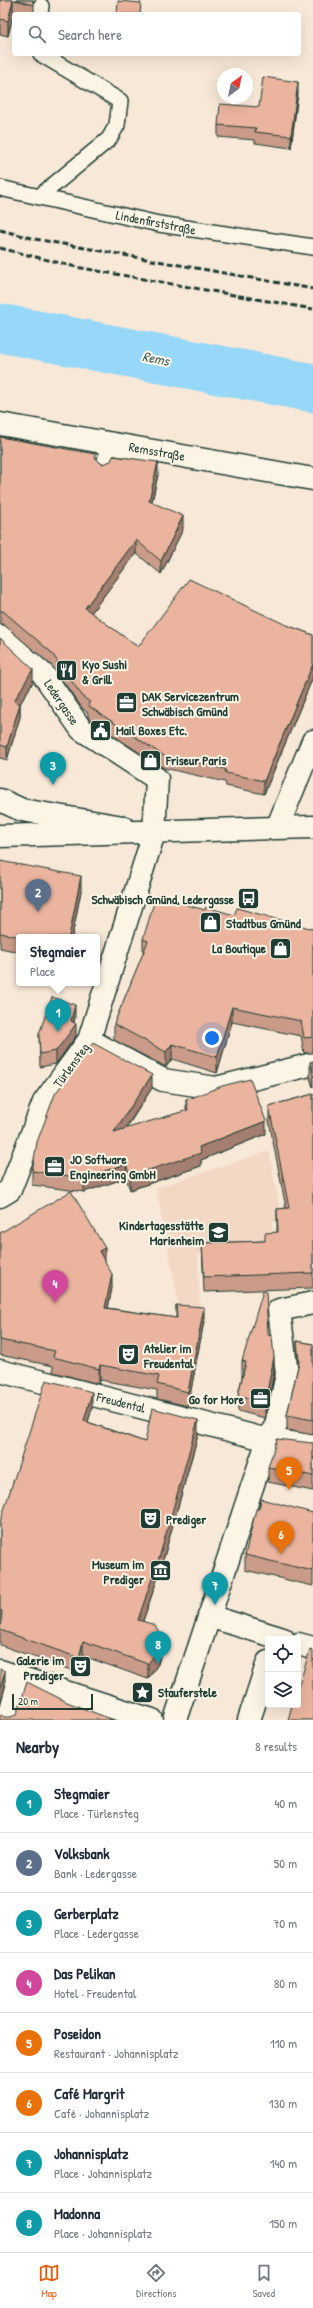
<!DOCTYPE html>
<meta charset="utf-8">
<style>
body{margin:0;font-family:"Patrick Hand",sans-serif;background:#f2f2f3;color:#1f2937}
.controls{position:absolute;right:12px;bottom:12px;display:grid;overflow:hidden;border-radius:4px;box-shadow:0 4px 16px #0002}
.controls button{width:36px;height:36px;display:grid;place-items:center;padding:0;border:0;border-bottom:1px solid #e0e1e3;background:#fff;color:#1f2937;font:20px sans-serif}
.compass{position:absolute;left:217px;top:68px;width:36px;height:36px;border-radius:50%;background:#fff;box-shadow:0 4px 16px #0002;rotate:33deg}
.scale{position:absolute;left:12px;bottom:10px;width:81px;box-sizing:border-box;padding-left:4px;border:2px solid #1f3d34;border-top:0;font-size:11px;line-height:14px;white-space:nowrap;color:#1f3d34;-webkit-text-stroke:3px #fcf5e5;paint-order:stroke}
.you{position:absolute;left:212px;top:1038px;width:14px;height:14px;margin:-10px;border:3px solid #fff;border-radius:50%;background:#1a73e8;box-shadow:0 0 0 6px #1a73e833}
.badge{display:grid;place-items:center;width:26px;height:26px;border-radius:50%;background:#ea580c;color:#fff;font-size:13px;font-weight:700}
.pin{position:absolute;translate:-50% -33px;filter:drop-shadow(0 1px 2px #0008)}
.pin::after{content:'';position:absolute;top:21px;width:14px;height:12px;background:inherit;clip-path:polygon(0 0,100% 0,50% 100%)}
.popup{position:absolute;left:16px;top:934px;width:84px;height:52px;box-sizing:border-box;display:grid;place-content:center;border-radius:4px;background:#fff;filter:drop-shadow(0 1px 3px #0005);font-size:13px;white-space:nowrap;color:#747a83}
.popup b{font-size:15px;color:#1f2937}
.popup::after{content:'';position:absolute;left:50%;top:100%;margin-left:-8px;border:8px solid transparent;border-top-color:#fff}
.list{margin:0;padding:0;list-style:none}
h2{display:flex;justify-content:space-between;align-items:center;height:52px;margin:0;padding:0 16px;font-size:17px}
h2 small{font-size:13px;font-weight:400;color:#747a83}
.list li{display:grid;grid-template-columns:26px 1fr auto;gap:12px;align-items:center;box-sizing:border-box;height:60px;padding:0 16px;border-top:1px solid #e0e1e3}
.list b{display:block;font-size:15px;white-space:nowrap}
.list p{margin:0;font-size:13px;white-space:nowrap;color:#747a83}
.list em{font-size:13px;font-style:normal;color:#747a83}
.icon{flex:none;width:22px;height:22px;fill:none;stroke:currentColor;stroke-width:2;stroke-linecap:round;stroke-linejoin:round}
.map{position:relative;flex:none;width:313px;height:1720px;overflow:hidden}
.search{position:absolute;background:#fff;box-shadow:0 4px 16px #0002;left:12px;right:12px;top:12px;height:44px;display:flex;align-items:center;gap:10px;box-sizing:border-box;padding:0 14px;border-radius:4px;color:#747a83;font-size:15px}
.sheet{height:532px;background:#fff}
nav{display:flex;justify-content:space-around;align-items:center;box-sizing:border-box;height:56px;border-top:1px solid #e0e1e3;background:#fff;font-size:11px;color:#747a83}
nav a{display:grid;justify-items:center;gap:2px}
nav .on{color:#ea580c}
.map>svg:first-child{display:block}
.built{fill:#f4d8c6}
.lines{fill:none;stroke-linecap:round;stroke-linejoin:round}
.river{stroke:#97d8f8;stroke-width:49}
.service-casing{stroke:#1f3d34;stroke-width:18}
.pedestrian-casing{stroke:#1f3d34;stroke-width:25}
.minor-casing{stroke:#1f3d34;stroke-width:25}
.secondary-casing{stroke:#1f3d34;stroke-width:25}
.service{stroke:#fcf5e5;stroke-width:15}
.pedestrian{stroke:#fcf5e5;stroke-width:22}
.minor{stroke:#fcf5e5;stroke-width:22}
.secondary{stroke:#fcf5e5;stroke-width:22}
.rail{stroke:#1f3d34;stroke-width:3;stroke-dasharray:6 3;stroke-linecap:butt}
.wall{fill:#c99b88;stroke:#1f3d34}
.shaded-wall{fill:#a47e6f;stroke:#1f3d34}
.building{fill:#eab49e;stroke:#1f3d34}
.labels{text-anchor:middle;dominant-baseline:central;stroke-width:4;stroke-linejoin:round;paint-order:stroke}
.street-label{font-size:13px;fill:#1f3d34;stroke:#fcf5e5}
.poi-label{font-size:13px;font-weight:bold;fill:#1f3d34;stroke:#fcf5e5;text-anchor:start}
.water-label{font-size:14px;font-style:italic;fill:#375c5b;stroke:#fcf5e5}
</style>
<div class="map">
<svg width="313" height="1720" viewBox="0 0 313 1720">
<rect width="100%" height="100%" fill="#f8e8d7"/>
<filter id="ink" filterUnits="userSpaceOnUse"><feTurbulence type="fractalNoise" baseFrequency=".025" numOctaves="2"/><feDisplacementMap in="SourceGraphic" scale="8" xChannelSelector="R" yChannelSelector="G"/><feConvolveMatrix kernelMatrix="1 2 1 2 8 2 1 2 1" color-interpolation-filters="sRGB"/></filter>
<g filter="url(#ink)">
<path class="built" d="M269,1151L282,1219L272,1222L273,1243L198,1255L200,1308L180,1310L156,1188Z"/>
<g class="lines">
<path class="river" d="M0,328L313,388"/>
<defs>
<path id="service" d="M40,14L41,6
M0,188L159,224L313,247
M39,197L109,139L117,125L120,101L41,54
M104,468L108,443"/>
<path id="pedestrian" d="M0,800L22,810L123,827
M268,1440L276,1425L287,1374
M209,1616L283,1639
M298,1644L313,1648
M0,1671L152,1720
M8,1720L20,1677
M175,1720L252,1487
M249,1720L268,1662"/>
<path id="minor" d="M0,636L43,674L81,729L157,779L154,833L89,1040L44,1102L10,1190L0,1196
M277,828L313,741
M0,836L313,827
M89,1040L163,1080L216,1088L313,1064
M0,1371L268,1440L313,1446
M287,1374L279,1310L313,1303
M252,1487L268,1440"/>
<path id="secondary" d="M0,424L313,479"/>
</defs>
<use href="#service" class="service-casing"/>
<use href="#pedestrian" class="pedestrian-casing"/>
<use href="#minor" class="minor-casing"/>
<use href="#secondary" class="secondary-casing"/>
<use href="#service" class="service"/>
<use href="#pedestrian" class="pedestrian"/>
<use href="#minor" class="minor"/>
<use href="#secondary" class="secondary"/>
<path class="rail" d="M0,230L35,239L313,289
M0,248L76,267L313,309"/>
</g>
<path class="wall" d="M0,0H35L33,3L34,5V14H14V15H13L8,36L0,34Z
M298,93L291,148L255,143V140L218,137V125L259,107Z
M0,437L96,459L102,464L158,475L152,502L183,529L161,574L136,553L91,613L138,647L284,624L313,635V677L264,794L226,786L225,782L164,768L155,763L90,720L88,717V713L83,709L51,665L3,624H0Z
M0,638L33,682L20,704V717L7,760L0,758Z
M0,861L81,891L72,937H19V952L0,948Z
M205,910L234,915L313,929V1053H304L301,1036L232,1022L217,1073L172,1059L166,1067L114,1040V1024L143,954V939Z
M75,1018L74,1022L76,1036L56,1064L40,1067L39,1034Z
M313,1061V1087L310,1078V1062Z
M152,1088L126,1129L186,1111V1100L266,1134L201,1160V1166L130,1190L126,1178L84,1192L32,1185V1171Z
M313,1094V1288L204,1292L202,1243L265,1241L277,1232V1209L286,1208L269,1121V1106Z
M0,1233L105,1261L112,1288L108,1308L176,1318V1305L204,1321L188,1406L157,1399V1390L100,1380L99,1384L53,1372V1366L0,1355Z
M268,1335L274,1373L265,1418L238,1411V1395L242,1377V1361Z
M297,1341L313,1344V1435L287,1430V1415L298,1366L297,1356Z
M92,1408L88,1422L145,1442L198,1435L160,1571L143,1621L161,1652L158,1664L148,1679L83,1656L79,1673L0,1645V1522Z
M312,1443H313V1491L268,1482V1467Z
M259,1509L313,1513V1586L245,1570V1555Z"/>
<path class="shaded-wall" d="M13,0V15L8,36V21Z
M298,82V93L291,148V136Z
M158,462V475L149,513V501Z
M183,516V529L161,574V561Z
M136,540V553L85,621V608Z
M313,664V677L264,794V781Z
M33,669V682L14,714V701Z
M20,704V717L7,760V747Z
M81,876V891L72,937H69Z
M75,1005V1018L71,1030L76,1024V1036L56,1064V1051L71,1021Z
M232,1007V1022L217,1073V1057Z
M172,1044V1059L166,1067V1052Z
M152,1075V1088L114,1146V1132Z
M266,1121V1134L201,1160V1166L130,1190V1176L199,1147Z
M126,1164V1178L84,1192V1178Z
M105,1248V1262L99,1251Z
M112,1274V1288L105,1323V1308Z
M204,1307V1321L188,1406V1392Z
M274,1357V1373L265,1418V1402Z
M100,1365V1380L99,1384V1369Z
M92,1392V1408L84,1436V1421Z
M198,1420V1435L160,1571L138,1635V1620Z
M161,1636V1652L158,1664L148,1679V1664Z
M83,1641V1656L79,1673V1658Z
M5,1671V1686L0,1705V1690Z"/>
<path class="building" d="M0,0H13L8,21L0,19Z
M15,0H32L34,5Z
M118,1L141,3L140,14H117Z
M263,77L298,82L291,136L255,132L256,128L218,125L220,104L259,107Z
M0,437L95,454L96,459L102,464L111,461L113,456L158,462L149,501L183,516L161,561L136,540L85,608L138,647L189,579L284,624L313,635V664L264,781L226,773L225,769L164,756L155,750L90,707L88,704L90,702L83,697L51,652L3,611H0Z
M0,638L33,669L14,701L20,704L7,747L0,745Z
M0,861L81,876L69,937H21L0,933Z
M156,896L205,910L206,907L234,915L237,908L313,929V1037L304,1038L301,1021L232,1007L217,1057L172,1044L166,1052L114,1024L148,941L143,939Z
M52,997L75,1005L71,1021L76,1024L56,1051L40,1054L39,1034Z
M93,1043L152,1075L114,1132L188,1110L186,1100L222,1086L250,1079L266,1121L199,1147L201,1153L130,1176L126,1164L84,1178L32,1171L37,1142L55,1094Z
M313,1061V1072L310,1062Z
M313,1094V1273L204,1277L202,1243L265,1241V1233L278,1232L277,1209L289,1208L269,1106Z
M71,1191L105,1248L99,1251L112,1274L105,1308L177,1318L176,1305L204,1307L188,1392L157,1384L159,1376L100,1365L99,1369L53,1357L55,1351L0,1340V1233Z
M263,1291H266L268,1335L272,1336L274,1357L265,1402L238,1395L246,1362L242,1361Z
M297,1341L313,1344V1420L287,1415L299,1362Z
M46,1380L92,1392L84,1421L145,1442L152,1408L198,1420L160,1555L138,1620L155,1625L161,1636L158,1649L148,1664L83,1641L79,1658L0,1630L2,1611L0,1610V1522Z
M277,1439L312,1443H313V1476L268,1467Z
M261,1499L313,1513V1571L245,1555L256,1509H259Z
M310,1650L313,1651V1720H288L292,1705H298V1688Z
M0,1669L5,1671L0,1690Z
M27,1682L67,1702L113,1720H0V1714L4,1717H11L17,1714Z"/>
</g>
<defs>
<symbol id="restaurant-square" viewBox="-11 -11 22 22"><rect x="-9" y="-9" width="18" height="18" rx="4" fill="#1f3d34" stroke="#fcf5e5"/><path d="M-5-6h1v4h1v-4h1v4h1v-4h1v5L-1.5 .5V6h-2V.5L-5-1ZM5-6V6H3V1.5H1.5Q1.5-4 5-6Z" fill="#fff"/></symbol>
<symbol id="office-square" viewBox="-11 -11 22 22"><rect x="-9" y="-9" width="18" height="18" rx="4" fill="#1f3d34" stroke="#fcf5e5"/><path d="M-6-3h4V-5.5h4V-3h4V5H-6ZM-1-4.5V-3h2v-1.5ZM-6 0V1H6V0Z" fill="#fff"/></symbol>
<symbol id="civic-square" viewBox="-11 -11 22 22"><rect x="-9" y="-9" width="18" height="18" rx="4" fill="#1f3d34" stroke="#fcf5e5"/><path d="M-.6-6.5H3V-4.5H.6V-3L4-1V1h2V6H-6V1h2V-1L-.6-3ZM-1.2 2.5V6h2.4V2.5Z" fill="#fff"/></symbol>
<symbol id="shop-square" viewBox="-11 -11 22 22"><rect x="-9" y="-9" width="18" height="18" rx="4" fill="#1f3d34" stroke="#fcf5e5"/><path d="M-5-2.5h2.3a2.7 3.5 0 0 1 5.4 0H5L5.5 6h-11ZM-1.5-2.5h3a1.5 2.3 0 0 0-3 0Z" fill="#fff"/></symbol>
<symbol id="bus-square" viewBox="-11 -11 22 22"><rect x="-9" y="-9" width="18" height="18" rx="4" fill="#1f3d34" stroke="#fcf5e5"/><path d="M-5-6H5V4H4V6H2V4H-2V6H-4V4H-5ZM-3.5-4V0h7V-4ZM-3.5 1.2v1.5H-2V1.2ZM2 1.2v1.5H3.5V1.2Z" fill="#fff"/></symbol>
<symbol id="school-square" viewBox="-11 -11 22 22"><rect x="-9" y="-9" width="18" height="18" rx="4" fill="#1f3d34" stroke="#fcf5e5"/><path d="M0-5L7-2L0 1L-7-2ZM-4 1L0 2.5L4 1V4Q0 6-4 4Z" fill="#fff"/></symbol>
<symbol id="theatre-square" viewBox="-11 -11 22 22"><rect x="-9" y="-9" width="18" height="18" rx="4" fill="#1f3d34" stroke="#fcf5e5"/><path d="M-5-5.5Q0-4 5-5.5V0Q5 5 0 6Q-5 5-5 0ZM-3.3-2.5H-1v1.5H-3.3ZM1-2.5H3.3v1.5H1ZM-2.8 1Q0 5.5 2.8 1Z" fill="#fff"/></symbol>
<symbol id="museum-square" viewBox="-11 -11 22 22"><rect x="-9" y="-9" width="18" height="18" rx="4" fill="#1f3d34" stroke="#fcf5e5"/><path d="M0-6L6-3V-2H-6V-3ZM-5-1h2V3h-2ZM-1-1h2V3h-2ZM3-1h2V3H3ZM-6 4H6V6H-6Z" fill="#fff"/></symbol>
<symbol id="sight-square" viewBox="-11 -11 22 22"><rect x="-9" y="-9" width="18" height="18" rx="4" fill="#1f3d34" stroke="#fcf5e5"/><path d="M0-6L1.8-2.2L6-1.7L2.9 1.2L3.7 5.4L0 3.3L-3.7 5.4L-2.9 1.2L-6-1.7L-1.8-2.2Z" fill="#fff"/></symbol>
</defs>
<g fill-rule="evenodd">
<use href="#restaurant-square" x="54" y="658" width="25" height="25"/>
<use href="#office-square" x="114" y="690" width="25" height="25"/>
<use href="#civic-square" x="88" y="718" width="25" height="25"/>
<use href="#shop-square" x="138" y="748" width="25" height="25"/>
<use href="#bus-square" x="236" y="886" width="25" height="25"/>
<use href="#shop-square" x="198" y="910" width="25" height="25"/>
<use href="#shop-square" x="268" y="936" width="25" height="25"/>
<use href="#office-square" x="42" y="1154" width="25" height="25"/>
<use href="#school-square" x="206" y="1220" width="25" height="25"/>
<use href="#theatre-square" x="116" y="1342" width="25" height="25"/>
<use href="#office-square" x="248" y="1386" width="25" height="25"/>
<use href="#theatre-square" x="138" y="1506" width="25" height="25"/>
<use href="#museum-square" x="148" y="1558" width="25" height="25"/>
<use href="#theatre-square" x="68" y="1654" width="25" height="25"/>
<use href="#sight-square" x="130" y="1680" width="25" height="25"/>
</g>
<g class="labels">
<g class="street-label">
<text transform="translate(156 222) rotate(11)">Lindenfirststraße</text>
<text transform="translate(157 451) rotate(10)">Remsstraße</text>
<text transform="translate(62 702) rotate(56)">Ledergasse</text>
<text transform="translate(71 1065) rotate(-54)">Türlensteg</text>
<text transform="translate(121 1402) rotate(14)">Freudental</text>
</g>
<g class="poi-label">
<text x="82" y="664">Kyo Sushi<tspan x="82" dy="15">&amp; Grill</tspan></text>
<text x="142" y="696">DAK Servicezentrum<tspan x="142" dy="15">Schwäbisch Gmünd</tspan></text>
<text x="116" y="730">Mail Boxes Etc.</text>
<text x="166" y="760">Friseur Paris</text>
<text x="234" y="899" text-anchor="end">Schwäbisch Gmünd, Ledergasse</text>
<text x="226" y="923">Stadtbus Gmünd</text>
<text x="266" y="948" text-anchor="end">La Boutique</text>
<text x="70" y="1159">JO Software<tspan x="70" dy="15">Engineering GmbH</tspan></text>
<text x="204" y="1225" text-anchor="end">Kindertagesstätte<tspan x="204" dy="15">Marienheim</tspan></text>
<text x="144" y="1348">Atelier im<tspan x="144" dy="15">Freudental</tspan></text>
<text x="244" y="1399" text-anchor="end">Go for More</text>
<text x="166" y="1519">Prediger</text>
<text x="144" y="1564" text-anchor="end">Museum im<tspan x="144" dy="15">Prediger</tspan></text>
<text x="64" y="1660" text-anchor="end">Galerie im<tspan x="64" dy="15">Prediger</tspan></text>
<text x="158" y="1692">Stauferstele</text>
</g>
<g class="water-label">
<text transform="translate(156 358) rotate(11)">Rems</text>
</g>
</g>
</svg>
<div class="controls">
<button><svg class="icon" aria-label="locate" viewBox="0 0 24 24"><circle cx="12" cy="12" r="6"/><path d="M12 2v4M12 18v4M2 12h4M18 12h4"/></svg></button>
<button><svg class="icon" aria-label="layers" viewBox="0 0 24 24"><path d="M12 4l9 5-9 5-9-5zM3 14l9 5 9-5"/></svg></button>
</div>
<svg class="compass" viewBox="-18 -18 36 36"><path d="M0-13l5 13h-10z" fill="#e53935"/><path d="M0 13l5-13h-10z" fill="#747a83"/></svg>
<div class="scale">20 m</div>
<div class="you"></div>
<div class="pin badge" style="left:58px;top:1032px;background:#0f9aa8">1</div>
<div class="popup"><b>Stegmaier</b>Place</div>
<div class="pin badge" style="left:38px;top:912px;background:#5c6f8a">2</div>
<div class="pin badge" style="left:53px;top:785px;background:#0f9aa8">3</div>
<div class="pin badge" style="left:55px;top:1303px;background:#d1479c">4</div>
<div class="pin badge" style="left:289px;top:1490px;background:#e8710a">5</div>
<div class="pin badge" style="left:281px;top:1554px;background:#e8710a">6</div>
<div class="pin badge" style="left:215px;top:1605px;background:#0f9aa8">7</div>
<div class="pin badge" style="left:158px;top:1664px;background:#0f9aa8">8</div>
<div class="search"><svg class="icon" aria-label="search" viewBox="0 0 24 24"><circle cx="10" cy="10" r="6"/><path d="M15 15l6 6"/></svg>Search here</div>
</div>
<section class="sheet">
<h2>Nearby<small>8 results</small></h2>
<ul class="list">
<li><span class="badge" style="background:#0f9aa8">1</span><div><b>Stegmaier</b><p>Place · Türlensteg</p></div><em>40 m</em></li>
<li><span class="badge" style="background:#5c6f8a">2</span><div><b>Volksbank</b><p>Bank · Ledergasse</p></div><em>50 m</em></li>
<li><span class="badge" style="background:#0f9aa8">3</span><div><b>Gerberplatz</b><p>Place · Ledergasse</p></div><em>70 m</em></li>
<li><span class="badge" style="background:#d1479c">4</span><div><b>Das Pelikan</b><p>Hotel · Freudental</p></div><em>80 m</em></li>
<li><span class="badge" style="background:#e8710a">5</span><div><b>Poseidon</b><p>Restaurant · Johannisplatz</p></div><em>110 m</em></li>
<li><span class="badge" style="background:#e8710a">6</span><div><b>Café Margrit</b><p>Café · Johannisplatz</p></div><em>130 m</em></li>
<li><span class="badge" style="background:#0f9aa8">7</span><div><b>Johannisplatz</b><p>Place · Johannisplatz</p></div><em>140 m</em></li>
<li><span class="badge" style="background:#0f9aa8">8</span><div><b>Madonna</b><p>Place · Johannisplatz</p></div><em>150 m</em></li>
</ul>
</section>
<nav>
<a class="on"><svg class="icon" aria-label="map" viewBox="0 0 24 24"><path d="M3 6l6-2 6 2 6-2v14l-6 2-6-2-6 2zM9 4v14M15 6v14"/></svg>Map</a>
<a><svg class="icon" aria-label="directions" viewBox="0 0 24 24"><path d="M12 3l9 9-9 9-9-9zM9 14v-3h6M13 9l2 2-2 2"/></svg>Directions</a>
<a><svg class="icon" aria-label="saved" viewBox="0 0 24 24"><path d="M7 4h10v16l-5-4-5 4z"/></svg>Saved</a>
</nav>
